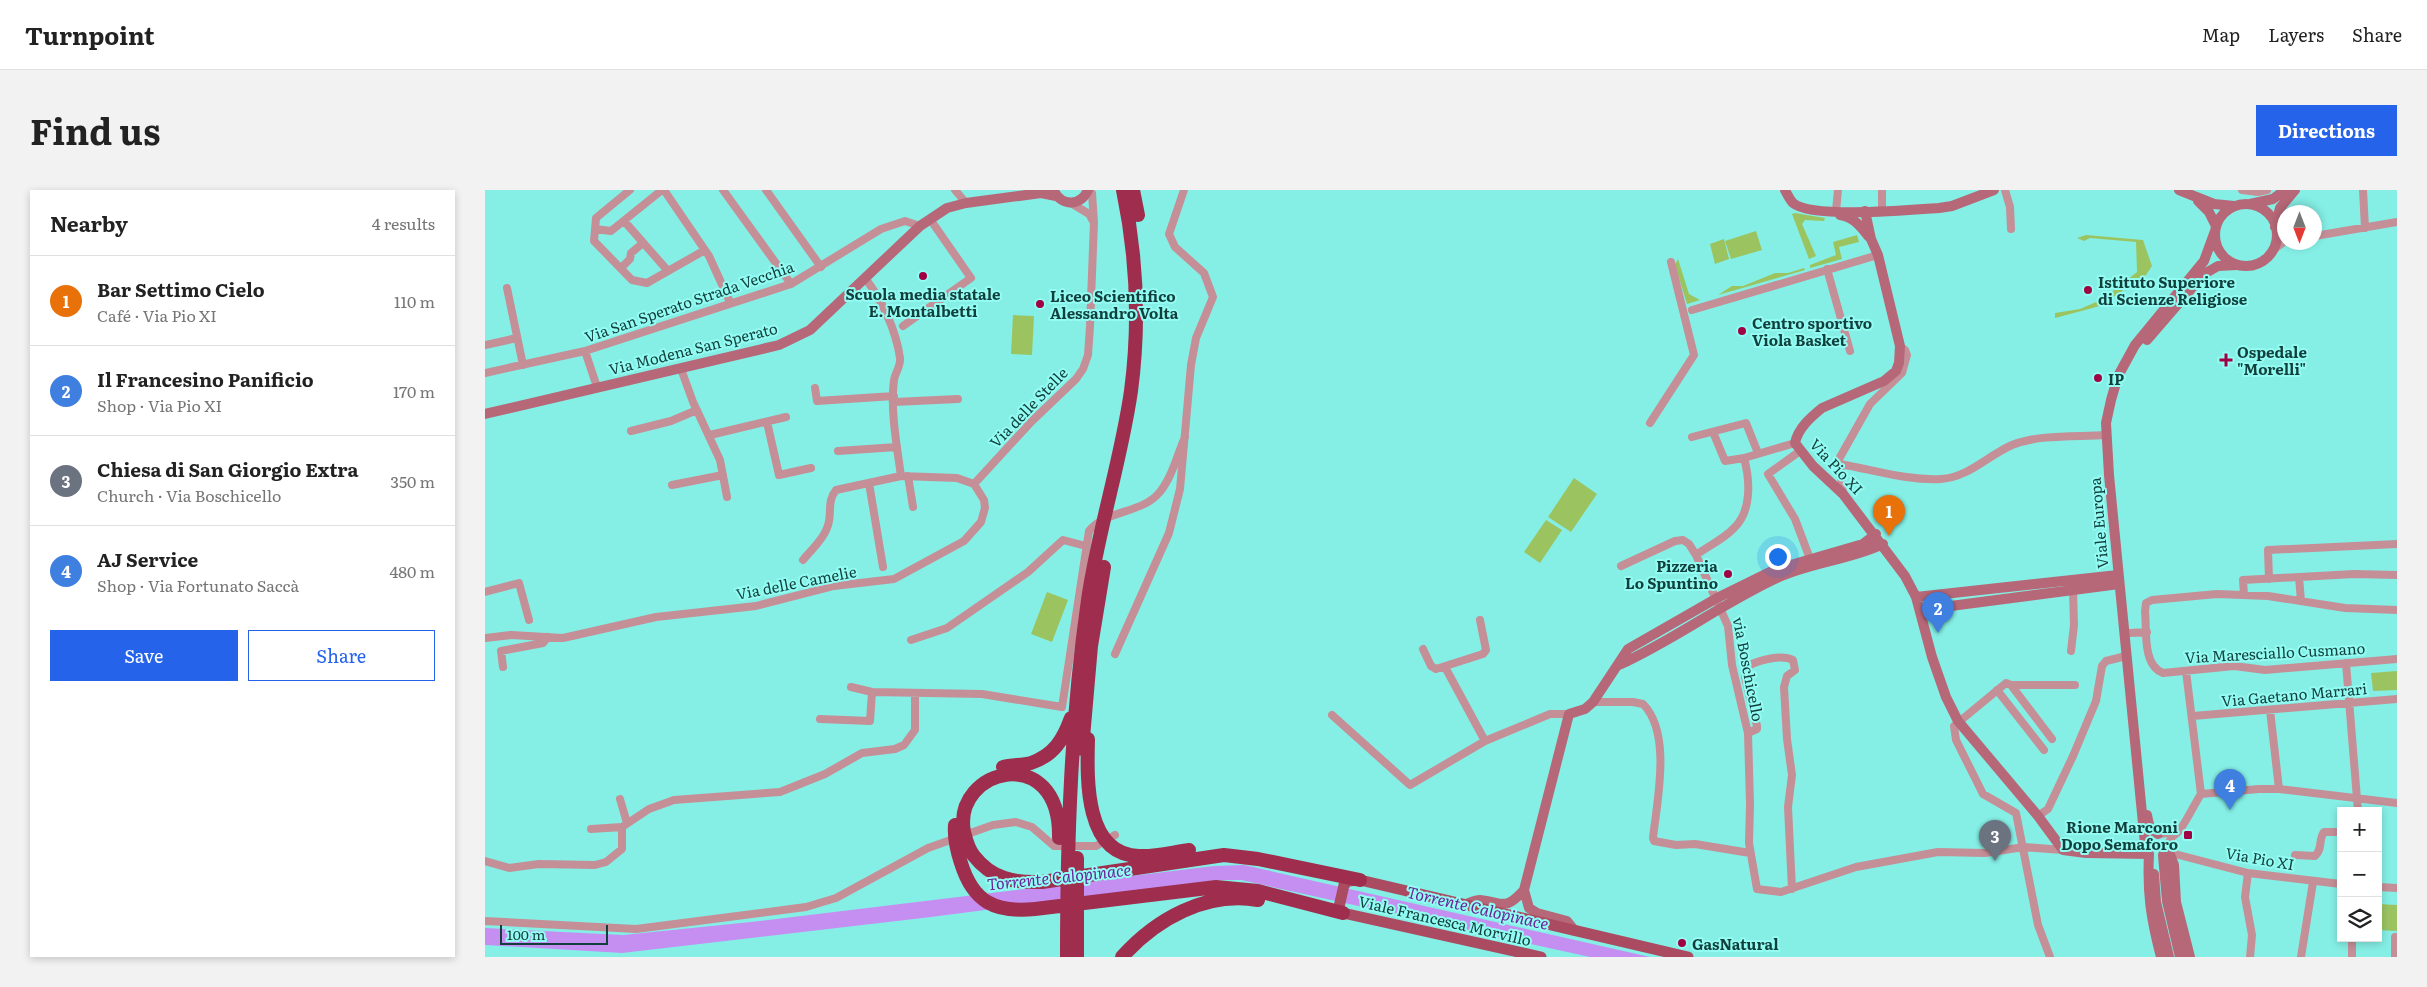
<!DOCTYPE html>
<meta charset="utf-8">
<style>
body{margin:0;font-family:Literata,serif;background:#f2f2f2;color:#222}
.controls{position:absolute;right:15px;bottom:15px;display:grid;overflow:hidden;border-radius:0px;box-shadow:0 2px 8px #0003}
.controls button{width:45px;height:45px;display:grid;place-items:center;padding:0;border:0;border-bottom:1px solid #e0e0e0;background:#fff;color:#222;font:25px sans-serif}
.compass{position:absolute;left:1792px;top:15px;width:45px;height:45px;border-radius:50%;background:#fff;box-shadow:0 2px 8px #0003;rotate:180deg}
.scale{position:absolute;left:15px;bottom:12px;width:108px;box-sizing:border-box;padding-left:5px;border:2px solid #113f3c;border-top:0;font-size:14px;line-height:18px;white-space:nowrap;color:#113f3c;-webkit-text-stroke:4px #93fcf3;paint-order:stroke}
.you{position:absolute;left:1292px;top:366px;width:18px;height:18px;margin:-12px;border:4px solid #fff;border-radius:50%;background:#1a73e8;box-shadow:0 0 0 8px #1a73e833}
.badge{display:grid;place-items:center;width:32px;height:32px;border-radius:50%;background:#2563eb;color:#fff;font-size:16px;font-weight:700}
.pin{position:absolute;translate:-50% -41px;filter:drop-shadow(0 1px 2px #0008)}
.pin::after{content:'';position:absolute;top:26px;width:18px;height:15px;background:inherit;clip-path:polygon(0 0,100% 0,50% 100%)}
.list{margin:0;padding:0;list-style:none}
h2{display:flex;justify-content:space-between;align-items:center;height:65px;margin:0;padding:0 20px;font-size:21px}
h2 small{font-size:16px;font-weight:400;color:#767676}
.list li{display:grid;grid-template-columns:32px 1fr auto;gap:15px;align-items:center;box-sizing:border-box;height:90px;padding:0 20px;border-top:1px solid #e0e0e0}
.list b{display:block;font-size:19px;white-space:nowrap}
.list p{margin:0;font-size:16px;white-space:nowrap;color:#767676}
.list em{font-size:16px;font-style:normal;color:#767676}
.actions{display:flex;gap:10px;padding:15px 20px}
.actions a{flex:1;padding:11px 0;border:1px solid #2563eb;border-radius:0px;text-align:center;font-size:18px;color:#2563eb}
.actions .main{background:#2563eb;color:#fff}
.icon{flex:none;width:28px;height:28px;fill:none;stroke:currentColor;stroke-width:2;stroke-linecap:round;stroke-linejoin:round}
.map{position:relative;flex:none;width:1912px;height:767px;overflow:hidden;border-radius:0px}
header{display:flex;align-items:center;gap:30px;box-sizing:border-box;height:70px;padding:0 25px;background:#fff;border-bottom:1px solid #e0e0e0}
header strong{font-size:24px}
nav{display:flex;gap:28px;margin-inline-start:auto;font-size:18px}
.intro{display:flex;align-items:center;justify-content:space-between;box-sizing:border-box;height:120px;padding:0 30px}
h1{margin:0;font-size:35px}
.button{padding:12px 22px;border-radius:0px;background:#2563eb;color:#fff;font-size:18px;font-weight:700}
main{display:flex;gap:30px;padding:0 30px}
aside{flex:1;background:#fff;border-radius:0px;box-shadow:0 2px 8px #0003}
.map>svg:first-child{display:block}
.green{fill:#9bc461}
.water{fill:#c58ff2}
.lines{fill:none;stroke-linecap:round;stroke-linejoin:round}
.street{stroke:#c58f98;stroke-width:8}
.secondary{stroke:#b76878;stroke-width:10}
.primary{stroke:#ab4b61;stroke-width:11}
.highway{stroke:#9f2e4e;stroke-width:14}
.poi-dot{fill:#9f0142;stroke:#93fcf3;stroke-width:2}
.labels{text-anchor:middle;dominant-baseline:central;stroke-width:4;stroke-linejoin:round;paint-order:stroke}
.poi-label{font-size:15px;font-weight:bold;fill:#113f3c;stroke:#93fcf3;text-anchor:start}
.street-label{font-size:15px;fill:#113f3c;stroke:#93fcf3}
.water-label{font-size:16px;font-style:italic;fill:#6a2498;stroke:#93fcf3}
</style>
<header>
<strong>Turnpoint</strong>
<nav><a>Map</a><a>Layers</a><a>Share</a></nav>
</header>
<div class="intro"><h1>Find us</h1><a class="button">Directions</a></div>
<main>
<aside>
<h2>Nearby<small>4 results</small></h2>
<ul class="list">
<li><span class="badge" style="background:#e8710a">1</span><div><b>Bar Settimo Cielo</b><p>Café · Via Pio XI</p></div><em>110 m</em></li>
<li><span class="badge" style="background:#3f7fe0">2</span><div><b>Il Francesino Panificio</b><p>Shop · Via Pio XI</p></div><em>170 m</em></li>
<li><span class="badge" style="background:#6b7280">3</span><div><b>Chiesa di San Giorgio Extra</b><p>Church · Via Boschicello</p></div><em>350 m</em></li>
<li><span class="badge" style="background:#3f7fe0">4</span><div><b>AJ Service</b><p>Shop · Via Fortunato Saccà</p></div><em>480 m</em></li>
</ul>
<div class="actions"><a class="main">Save</a><a>Share</a></div>
</aside>
<div class="map">
<svg width="1912" height="767" viewBox="0 0 1912 767">
<rect width="100%" height="100%" fill="#85efe5"/>
<path class="green" d="M1310,23L1340,28L1339,31L1320,30L1317,34L1331,66L1324,69L1307,24Z
M1271,41L1277,60L1246,69L1240,51Z
M1372,45L1374,52L1354,57L1357,69L1325,78V75L1351,65L1348,52Z
M1601,45L1658,50L1667,76L1661,85L1615,116L1570,128V123L1595,119L1618,109L1652,82L1651,52L1605,48L1599,51L1592,48Z
M1239,49L1244,69L1230,74L1225,54Z
M1193,69L1204,104L1215,110L1202,114L1190,75Z
M1319,78L1320,80L1233,105L1247,96H1258L1290,83H1303Z
M528,125L549,126L547,165L526,164Z
M1089,288L1112,304L1086,342L1063,327Z
M1061,330L1077,340L1055,373L1039,362Z
M562,402L583,410L567,452L546,444Z
M1912,481V500L1888,501L1886,483Z
M1893,714L1912,715V741L1893,740Z"/>
<path class="water" d="M759,675L1165,767H1105L756,690H732L446,727L137,763L0,755V738L138,745L266,732L729,676Z"/>
<g class="lines">
<path class="street" d="M145,0L111,28L109,51L147,90L162,93L220,60
M179,0L224,66L245,112
M238,0L306,94
M281,0L336,77
M470,0L481,13
M1520,0L1525,17L1526,39
M1757,0L1773,2L1782,0
M1878,0L1880,38
M586,13L604,24L608,31
M1351,21L1353,0
M1397,21V0
M140,32L183,81
M110,39L126,41L177,0
M1791,39L1800,44
M1830,46L1912,32
M1788,60L1800,51
M136,78L145,69L146,63L158,53
M1342,79L1365,161
M380,88C397,110 411,140 415,168C416,176 410,183 409,190C405,219 412,257 416,286
M22,98L38,175
M1207,120L1393,65
M418,136L486,88L445,29
M0,155L32,148
M100,161L112,197
M196,179L208,212L235,270L242,307
M0,183L100,161L306,94L396,39L420,31L435,36
M330,198L332,211L409,206
M409,212L473,209
M282,232L294,285L326,278
M1165,233L1209,165L1186,72
M146,241L186,231L212,220
M1228,242L1240,271L1259,268L1310,253
M225,245L301,227
M1207,247L1261,233L1273,263
M353,261L412,257
M1315,261L1283,284L1310,329L1327,374
M1354,274C1387,279 1422,291 1456,289C1484,287 1502,266 1527,255C1555,244 1591,247 1621,245
M423,286L428,317
M384,293L398,377
M489,294L547,231L591,189L598,179L603,165L605,136L609,32L607,3L603,0
M187,295L238,285
M1358,304L1354,269L1385,214L1417,183L1422,165L1420,160L1415,156
M1211,365C1223,356 1239,349 1249,338C1267,321 1265,290 1259,268
M1136,376L1190,351L1198,350L1204,354L1211,365L1243,436L1247,475L1263,543L1265,614L1264,653L1272,699L1296,702L1371,677L1453,662L1500,663L1539,657L1578,660
M1814,387L1816,411
M1784,389L1783,360L1912,354
M0,402L34,393L44,430
M1759,405L1758,390L1869,384L1912,385
M1912,420L1860,418L1783,406L1732,404L1667,410L1661,413L1660,421C1662,440 1657,475 1678,483L1749,476L1780,480L1912,469
M1645,443L1662,442
M0,448L26,445L78,448L171,427L271,416L349,396L409,389L479,351L496,332L500,318L499,310L489,294L472,288L416,286L351,300C341,312 348,325 342,338C338,350 326,360 318,370
M426,450L462,438L543,382L578,350L601,356
M938,459L946,476L951,479L998,464L1001,460L995,430
M1586,461L1589,435L1588,399
M630,464L684,343L695,299L706,175L711,148L728,107L719,83L690,57L684,44L699,0
M1861,473L1873,621
M18,477L16,461L58,453L63,447
M960,477L1000,551
M1526,495H1590
M366,497L387,502L497,504L577,517L604,341C620,320 656,324 674,303C687,288 692,265 700,247
M1512,500L1559,560
M1108,512H1148L1158,514C1187,543 1172,611 1168,648L1169,651L1191,655L1210,654L1265,663
M1785,520L1794,599
M847,525L925,595L1000,551L1065,524H1084
M1708,526L1912,509
M335,529L385,531L387,502
M1263,543L1272,539V536L1260,487L1263,476C1274,470 1297,464 1308,470L1310,480L1302,486L1299,497L1302,549L1307,585L1303,617L1307,699
M1716,604L1774,599H1794L1912,613
M135,609L142,633
M1553,626L1563,619L1588,566L1611,511L1617,476L1621,471L1641,466
M106,639L137,637
M1693,642C1698,638 1710,613 1716,604L1701,481
M1674,644L1693,642L1686,648L1683,655
M1690,664L1763,683L1856,694
M1810,665L1830,666C1838,659 1833,650 1839,642H1856
M0,671L24,678L54,674L110,675L121,672L137,659V637L164,619L189,610L295,602L340,584L377,563L410,559L419,555L430,540V503
M1763,683L1760,707L1767,745L1765,767
M1893,697L1912,698
M0,731L151,739L321,717L351,708L443,658L508,635L531,632L547,637L569,656H611L630,645
M1565,767L1553,735L1531,623L1498,604L1471,550L1469,536L1521,493L1526,495L1567,549
M1816,767L1828,692
M1867,767V748
M1910,767V747"/>
<path class="secondary" d="M1300,0C1302,4 1305,10 1308,13C1327,29 1426,20 1454,18L1467,16L1509,0
M1694,0L1729,14L1749,16
M569,1C577,17 596,16 603,0
M1713,11L1724,22L1731,36
M1765,14L1788,9L1800,0
M1730 45a31 31 0 1 1 62 0a31 31 0 1 1-62 0Z
M1380,21L1386,49L1393,65L1415,156L1414,173L1411,181L1399,191L1337,218C1326,227 1313,238 1310,253L1328,276L1358,304L1420,386L1431,407L1447,467L1461,507L1473,531L1553,626L1578,660L1601,663L1664,664C1662,704 1666,729 1676,767
M1355,25C1369,27 1376,37 1384,47
M1790,37L1795,18L1810,0
M1662,150L1719,84L1733,76L1752,75
M0,224L294,155L325,140L435,36L462,18L481,13L556,3L571,6
M1431,407L1633,385
M1435,420L1634,394
M1134,475C1189,450 1238,413 1292,388C1326,372 1365,370 1398,354
M1662,625L1665,639L1673,644
M1683,659L1689,675L1691,712L1705,767
M1648,664L1660,654L1624,285L1621,233L1626,210L1633,186L1650,155L1719,71L1730,41
M1678,665L1682,711L1695,767
M1669,684L1671,712L1684,767
M979,715C984,713 990,710 995,710C1018,712 1019,722 1039,700
M1090,741L1082,731L1052,723L1044,718L1039,700L1084,524L1100,519L1108,512L1143,459L1232,408L1289,380L1378,354L1391,344"/>
<path class="primary" d="M1056,767L858,723L854,717L859,695L863,691L875,690L1203,767"/>
<path class="highway" d="M648,0L653,25
M603,549C602,588 599,665 654,666C671,667 688,662 704,660
M597,559L606,456L619,377
M518,577C527,575 537,575 546,573C569,565 578,550 586,528
M470,635C469,647 472,661 476,673C488,712 510,723 550,719L731,697L773,701L858,723
M574,648C576,551 467,578 479,642C481,650 483,659 489,666C507,689 529,693 557,692L739,665L773,669L875,690
M582,767C582,648 586,528 603,410C613,340 636,271 646,201C655,133 652,67 638,0
M592,767V668
M637,767C671,729 721,701 773,710"/>
</g>
<g class="poi-dot">
<circle cx="438" cy="86" r="5"/>
<circle cx="1603" cy="100" r="5"/>
<circle cx="555" cy="114" r="5"/>
<circle cx="1257" cy="141" r="5"/>
<path d="M1738.5 162.5h5v5h5v5h-5v5h-5v-5h-5v-5h5z"/>
<circle cx="1613" cy="188" r="5"/>
<circle cx="1243" cy="384" r="5"/>
<rect x="1698" y="640" width="10" height="10" rx="2.5"/>
<circle cx="1197" cy="753" r="5"/>
</g>
<g class="labels">
<g class="poi-label">
<text x="1613" y="91">Istituto Superiore<tspan x="1613" dy="17">di Scienze Religiose</tspan></text>
<text x="438" y="103" text-anchor="middle">Scuola media statale<tspan x="438" dy="17">E. Montalbetti</tspan></text>
<text x="565" y="105">Liceo Scientifico<tspan x="565" dy="17">Alessandro Volta</tspan></text>
<text x="1267" y="132">Centro sportivo<tspan x="1267" dy="17">Viola Basket</tspan></text>
<text x="1752" y="161">Ospedale<tspan x="1752" dy="17">"Morelli"</tspan></text>
<text x="1623" y="188">IP</text>
<text x="1233" y="375" text-anchor="end">Pizzeria<tspan x="1233" dy="17">Lo Spuntino</tspan></text>
<text x="1693" y="636" text-anchor="end">Rione Marconi<tspan x="1693" dy="17">Dopo Semaforo</tspan></text>
<text x="1207" y="753">GasNatural</text>
</g>
<g class="street-label">
<text transform="translate(204 111) rotate(-19)">Via San Sperato Strada Vecchia</text>
<text transform="translate(208 158) rotate(-14)">Via Modena San Sperato</text>
<text transform="translate(543 217) rotate(-46)">Via delle Stelle</text>
<text transform="translate(1352 276) rotate(47)">Via Pio XI</text>
<text transform="translate(1613 333) rotate(-95)">Viale Europa</text>
<text transform="translate(311 392) rotate(-11)">Via delle Camelie</text>
<text transform="translate(1790 462) rotate(-3)">Via Maresciallo Cusmano</text>
<text transform="translate(1264 479) rotate(79)">via Boschicello</text>
<text transform="translate(1809 504) rotate(-5)">Via Gaetano Marrari</text>
<text transform="translate(1775 668) rotate(10)">Via Pio XI</text>
<text transform="translate(960 730) rotate(13)">Viale Francesca Morvillo</text>
</g>
<g class="water-label">
<text transform="translate(574 686) rotate(-6)">Torrente Calopinace</text>
<text transform="translate(993 717) rotate(13)">Torrente Calopinace</text>
</g>
</g>
</svg>
<div class="controls">
<button>+</button>
<button>−</button>
<button><svg class="icon" aria-label="layers" viewBox="0 0 24 24"><path d="M12 4l9 5-9 5-9-5zM3 14l9 5 9-5"/></svg></button>
</div>
<svg class="compass" viewBox="-18 -18 36 36"><path d="M0-13l5 13h-10z" fill="#e53935"/><path d="M0 13l5-13h-10z" fill="#767676"/></svg>
<div class="scale">100 m</div>
<div class="you"></div>
<div class="pin badge" style="left:1404px;top:346px;background:#e8710a">1</div>
<div class="pin badge" style="left:1453px;top:443px;background:#3f7fe0">2</div>
<div class="pin badge" style="left:1510px;top:671px;background:#6b7280">3</div>
<div class="pin badge" style="left:1745px;top:620px;background:#3f7fe0">4</div>
</div>
</main>
